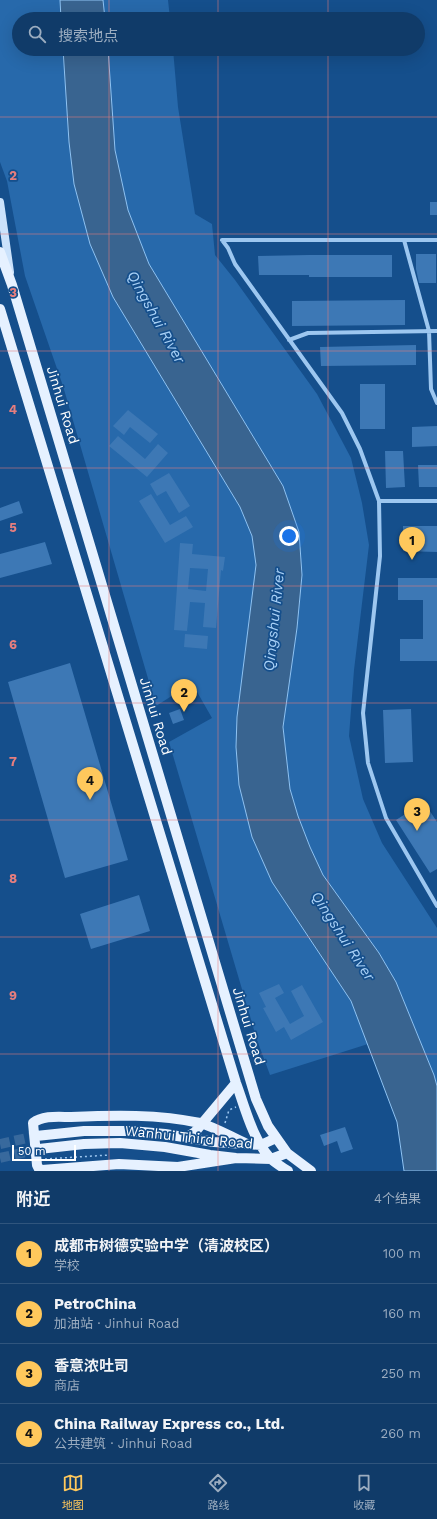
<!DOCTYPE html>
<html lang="zh">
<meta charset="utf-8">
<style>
body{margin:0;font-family:"Work Sans","Noto Sans SC",sans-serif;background:#1e4671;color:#f1f3f6}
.scale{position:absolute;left:12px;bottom:10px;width:64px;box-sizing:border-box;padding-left:4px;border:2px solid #fff;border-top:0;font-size:11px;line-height:14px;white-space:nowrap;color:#fff;-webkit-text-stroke:3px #154f8c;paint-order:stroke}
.you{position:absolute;left:289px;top:536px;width:14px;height:14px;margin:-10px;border:3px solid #fff;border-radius:50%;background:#1a73e8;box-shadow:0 0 0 6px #1a73e833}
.badge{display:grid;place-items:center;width:26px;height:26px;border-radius:50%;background:#ffc85c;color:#111;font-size:13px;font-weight:700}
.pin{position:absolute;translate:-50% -33px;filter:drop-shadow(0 1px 2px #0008)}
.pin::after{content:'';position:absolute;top:21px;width:14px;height:12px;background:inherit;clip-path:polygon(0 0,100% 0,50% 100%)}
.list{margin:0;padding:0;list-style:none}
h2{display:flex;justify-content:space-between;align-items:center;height:52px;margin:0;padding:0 16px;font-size:17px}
h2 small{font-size:13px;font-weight:400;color:#9cadc0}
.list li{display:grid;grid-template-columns:26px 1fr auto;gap:12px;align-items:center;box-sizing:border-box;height:60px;padding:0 16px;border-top:1px solid #30557d}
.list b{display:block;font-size:15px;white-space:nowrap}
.list p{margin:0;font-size:13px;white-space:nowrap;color:#9cadc0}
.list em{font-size:13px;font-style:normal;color:#9cadc0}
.icon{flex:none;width:22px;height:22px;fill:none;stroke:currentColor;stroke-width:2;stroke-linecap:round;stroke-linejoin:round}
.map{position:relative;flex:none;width:437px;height:1171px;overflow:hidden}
.search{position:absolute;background:#103b69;box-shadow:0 4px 16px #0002;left:12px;right:12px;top:12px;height:44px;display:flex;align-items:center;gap:10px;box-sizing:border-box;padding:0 14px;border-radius:22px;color:#9cadc0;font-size:15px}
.sheet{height:292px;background:#103b69}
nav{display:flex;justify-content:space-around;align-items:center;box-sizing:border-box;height:56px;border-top:1px solid #30557d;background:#103b69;font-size:11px;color:#9cadc0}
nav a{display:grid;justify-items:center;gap:2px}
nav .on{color:#ffc85c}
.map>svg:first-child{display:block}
.green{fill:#2769ab}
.water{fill:#396490;stroke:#8fc3f3}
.building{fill:#3d78b5;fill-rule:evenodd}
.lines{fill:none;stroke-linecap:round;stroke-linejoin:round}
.primary-tunnel{stroke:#38699d;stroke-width:10;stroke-dasharray:10 5;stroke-linecap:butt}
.path{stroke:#9dc7f0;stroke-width:1.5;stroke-dasharray:2 3;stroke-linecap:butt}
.minor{stroke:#9dc7f0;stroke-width:4}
.secondary{stroke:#cbe2fb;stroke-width:8}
.primary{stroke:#e6f1ff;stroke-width:10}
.grid{fill:none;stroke:#e67e7e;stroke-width:1;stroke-opacity:0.55}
.labels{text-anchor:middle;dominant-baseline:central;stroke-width:3.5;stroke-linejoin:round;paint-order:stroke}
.street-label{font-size:14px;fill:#fff;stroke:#154f8c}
.water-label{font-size:15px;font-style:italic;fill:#a9d1f7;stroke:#154f8c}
.grid-label{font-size:13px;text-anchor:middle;font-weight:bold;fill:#e67e7e;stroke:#154f8c;stroke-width:3.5;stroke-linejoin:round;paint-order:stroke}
</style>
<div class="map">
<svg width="437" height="1171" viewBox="0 0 437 1171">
<rect width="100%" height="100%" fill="#154f8c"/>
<path class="green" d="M0,0H60L61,19H19V49H63L69,142L74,184L90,244L113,297L240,507L252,536L256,565L237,717L236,747L239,785L252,837L272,882L351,1001L368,1044L270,1075L257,1040L169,742L212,718L192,683L156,706L63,386L25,276L7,181L0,162Z
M103,0H168L170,19H105Z
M108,49H173L178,107L195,214L212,224L215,255L235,280L317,394L351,458L362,503L369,545L354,670L349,736L363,799L382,843L437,928V1086L434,1075L396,982L379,953L323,875L310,847L298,816L290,789L283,727L297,628L302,575L299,532L283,486L149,264L128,210L115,150Z"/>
<path class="water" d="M60,0H103L105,19H61Z
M63,49H108L115,150L128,210L149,264L283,486L299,532L302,575L297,628L283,727L290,789L298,816L310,847L323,875L379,953L396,982L434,1075L437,1086V1171H404L397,1122L351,1001L272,882L252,837L239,785L236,747L237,717L256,565L252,536L240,507L113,297L90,244L74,184L69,142Z"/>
<path class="building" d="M430,202H437V215H430Z
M416,254H436V283H419L416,269Z
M309,255H392V277H309V275H259L258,256Z
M405,300V325L292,326V301Z
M416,345V365L321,366L320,347Z
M360,384H385V429H360Z
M128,410L158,434L150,443L130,427L124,435L113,426Z
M437,426V446L412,447V427Z
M118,436L145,459L158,444L168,453L147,477L109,446Z
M385,451H403L405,487L386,488Z
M418,465H437V487H419Z
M169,473L190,506L179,513L166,491L157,496L150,484Z
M151,494L170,525L186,516L193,527L165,543L139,501Z
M19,501L23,513L0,521V508Z
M403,526H437V552L403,551Z
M45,542L52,564L0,578V554Z
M180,543L193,544L192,554L225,557L223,571L221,570L216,628L203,627L205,603L190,602L187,631L174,630ZM190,568L208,569L206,591L188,589Z
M398,578H437V661H400V639H423V600H398Z
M185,634L208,636L207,649L184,647Z
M70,663L128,860L65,878L8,682Z
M180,709L184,720L173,724L169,713Z
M411,709L413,762L385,763L383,710Z
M424,802L437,822V869L430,873L396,820Z
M139,895L150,931L91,949L80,914Z
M279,984L284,993L275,998L290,1024L304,1016L291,991L302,985L323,1022L291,1040L284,1027L276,1032L263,1008L266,1007L259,993Z
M345,1127L353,1149L341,1153L337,1141L324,1146L320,1135Z"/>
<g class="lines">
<path class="primary-tunnel" d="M0,1144L36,1136
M0,1158L39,1149"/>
<path class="path" d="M225,1123L229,1110L236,1107
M45,1159L109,1155"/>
<path class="minor" d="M222,240L228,248L235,264L342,413L360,449L379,501L380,556L363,713L368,763L386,818L437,906
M222,240H437
M404,240L429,331L431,389L437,403
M289,340L308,333L437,331
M379,501H437"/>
<path class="secondary" d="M0,202L10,272"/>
<path class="primary" d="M0,252L12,285L256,1099L268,1126L287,1153L311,1171
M0,309L236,1083C245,1107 252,1138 270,1158C275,1163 282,1167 288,1171
M36,1136L84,1131H131L165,1134L214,1142L261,1145L276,1138
M182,1136H189L195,1132L236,1083
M39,1149L84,1144L120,1143L165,1147L210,1155L236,1158L271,1159L287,1153
M236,1158L178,1167L119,1164L42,1170L39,1169L37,1165L33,1123C43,1115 59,1117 71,1117C114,1115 158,1114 200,1123C215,1127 233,1138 247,1144"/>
</g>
<path class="grid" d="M109,0V19M218,0V19M328,0V19M109,49V1171M218,49V1171M328,49V1171M0,117H437M0,234H437M0,351H437M0,468H437M0,586H437M0,703H437M0,820H437M0,937H437M0,1054H437"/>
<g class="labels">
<g class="street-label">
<text transform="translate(63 405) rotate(73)">Jinhui Road</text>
<text transform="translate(156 716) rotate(73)">Jinhui Road</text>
<text transform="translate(249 1026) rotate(73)">Jinhui Road</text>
<text transform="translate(189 1137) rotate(6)">Wanhui Third Road</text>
</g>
<g class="water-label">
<text transform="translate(156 317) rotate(61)">Qingshui River</text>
<text transform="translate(274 620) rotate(-84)">Qingshui River</text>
<text transform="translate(343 936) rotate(57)">Qingshui River</text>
</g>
</g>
<g class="grid-label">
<text x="13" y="180">2</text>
<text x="13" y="297">3</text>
<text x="13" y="414">4</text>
<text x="13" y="532">5</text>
<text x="13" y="649">6</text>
<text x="13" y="766">7</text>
<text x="13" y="883">8</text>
<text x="13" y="1000">9</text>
</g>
</svg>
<div class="scale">50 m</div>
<div class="you"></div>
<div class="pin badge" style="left:412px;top:560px">1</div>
<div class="pin badge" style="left:184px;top:712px">2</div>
<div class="pin badge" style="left:417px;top:831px">3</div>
<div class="pin badge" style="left:90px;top:800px">4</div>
<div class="search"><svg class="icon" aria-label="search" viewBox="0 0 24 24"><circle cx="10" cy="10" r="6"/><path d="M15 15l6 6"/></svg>搜索地点</div>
</div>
<section class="sheet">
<h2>附近<small>4个结果</small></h2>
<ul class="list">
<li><span class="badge">1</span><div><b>成都市树德实验中学（清波校区）</b><p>学校</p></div><em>100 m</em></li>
<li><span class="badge">2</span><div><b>PetroChina</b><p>加油站 · Jinhui Road</p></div><em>160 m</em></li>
<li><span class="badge">3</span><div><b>香意浓吐司</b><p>商店</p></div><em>250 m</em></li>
<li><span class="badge">4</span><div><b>China Railway Express co., Ltd.</b><p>公共建筑 · Jinhui Road</p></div><em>260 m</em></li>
</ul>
</section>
<nav>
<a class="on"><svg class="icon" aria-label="map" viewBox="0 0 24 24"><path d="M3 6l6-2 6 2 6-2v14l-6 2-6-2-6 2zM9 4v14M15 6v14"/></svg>地图</a>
<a><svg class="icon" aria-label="directions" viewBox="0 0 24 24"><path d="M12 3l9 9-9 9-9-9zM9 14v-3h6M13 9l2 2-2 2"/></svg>路线</a>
<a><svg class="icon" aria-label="saved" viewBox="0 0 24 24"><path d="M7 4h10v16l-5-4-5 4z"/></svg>收藏</a>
</nav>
